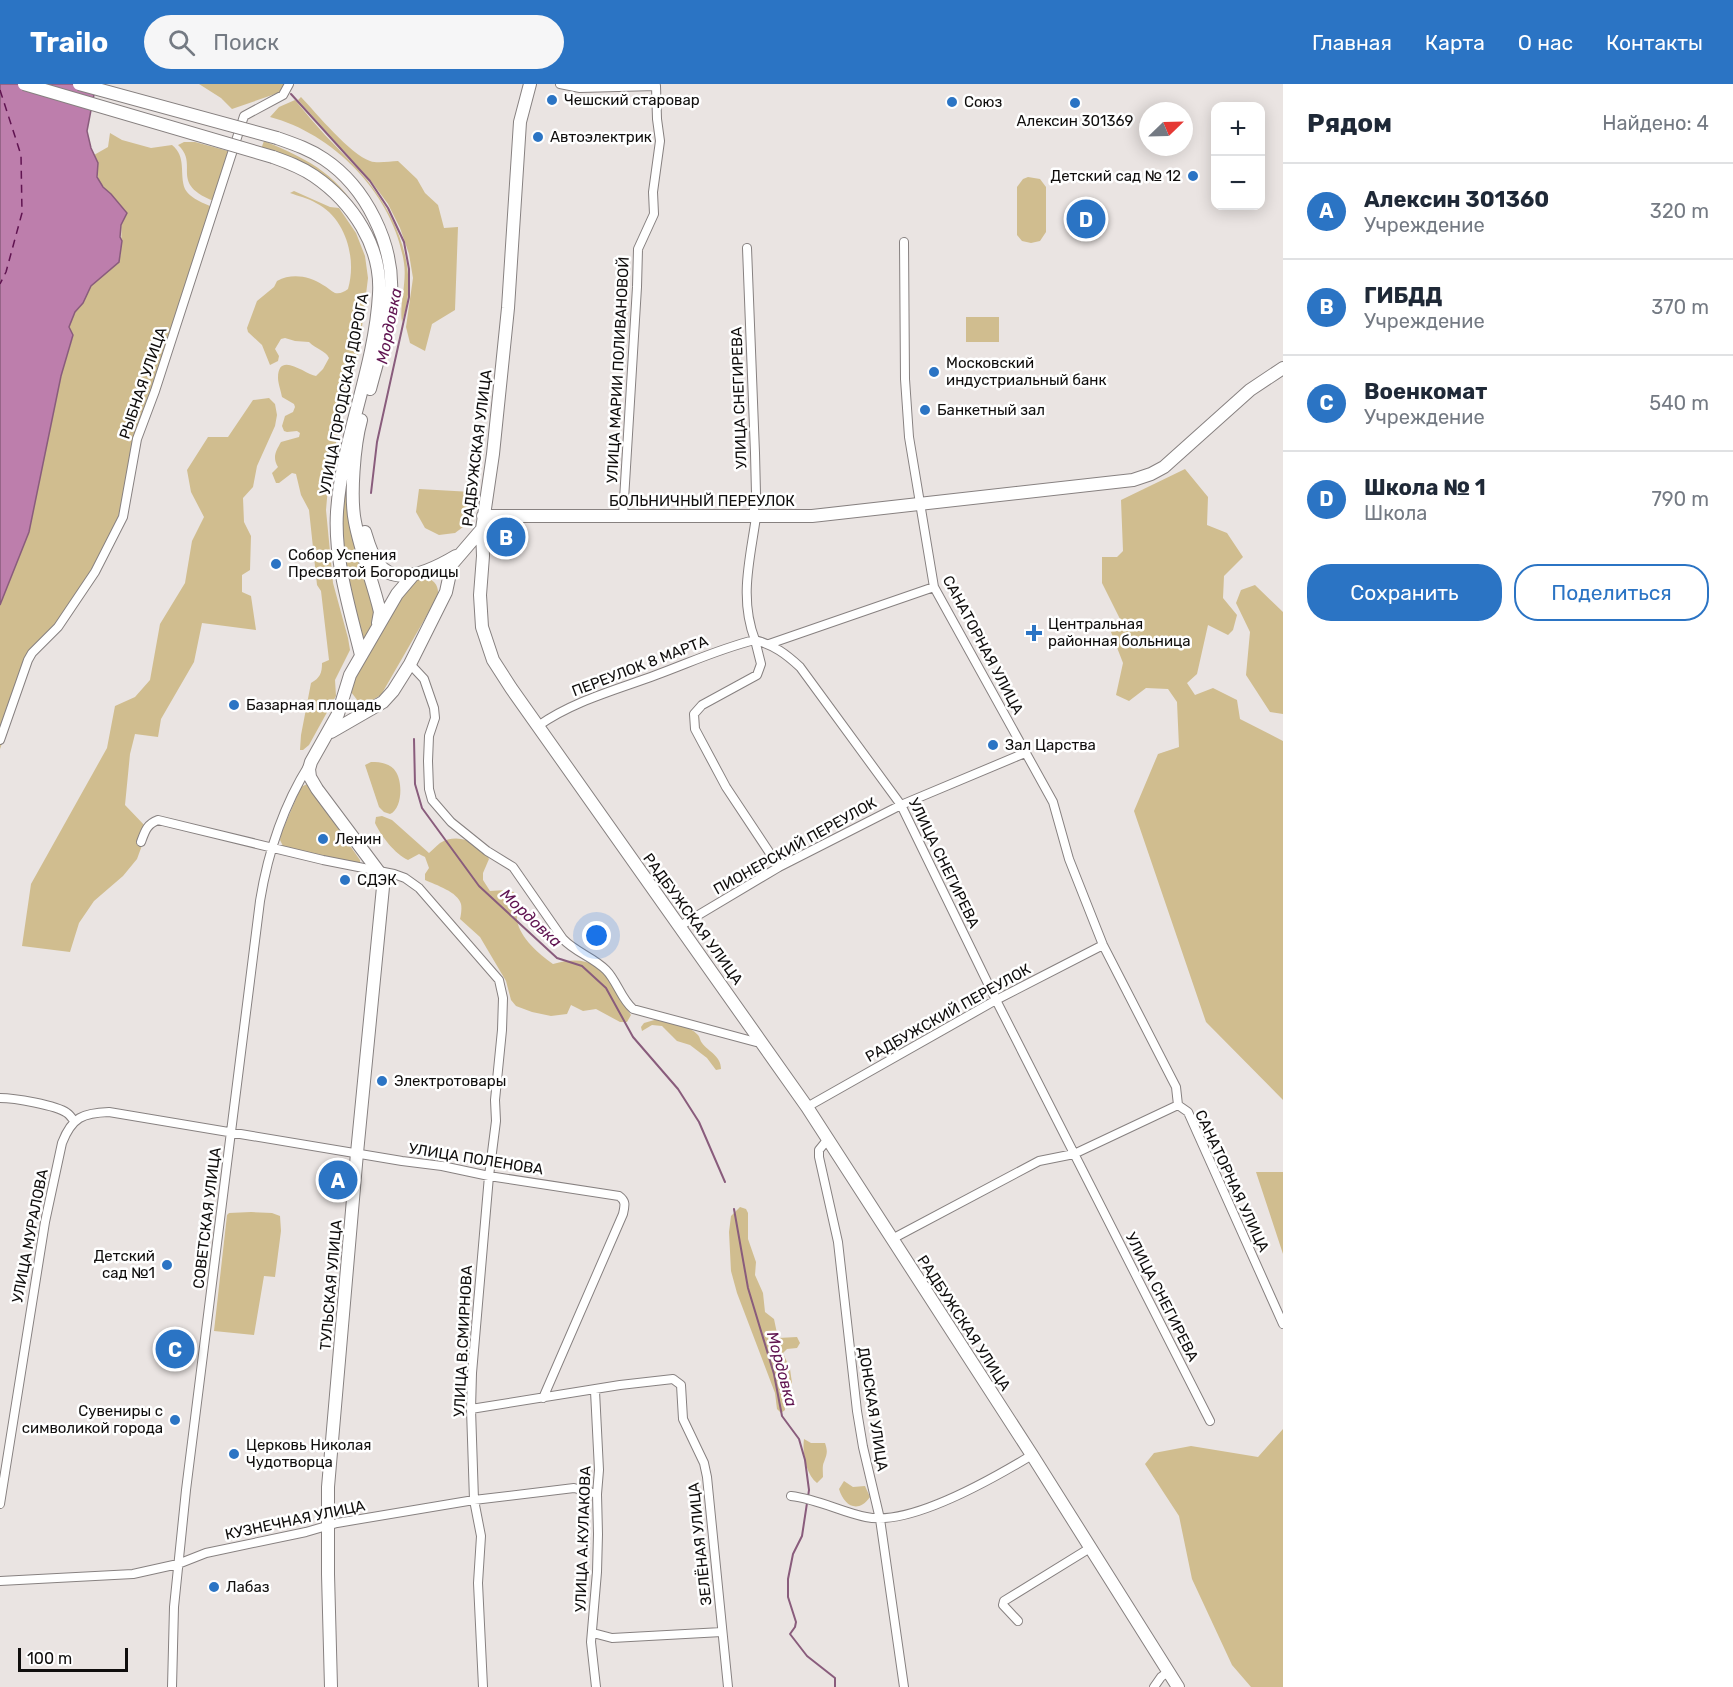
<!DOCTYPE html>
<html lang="ru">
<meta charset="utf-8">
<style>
body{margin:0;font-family:Rubik,sans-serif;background:#f6f6f7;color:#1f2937}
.controls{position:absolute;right:18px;top:18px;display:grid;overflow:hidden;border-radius:12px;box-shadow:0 3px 15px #0003}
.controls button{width:54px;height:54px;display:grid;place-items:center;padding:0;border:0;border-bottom:2px solid #e0e1e3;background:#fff;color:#1f2937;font:30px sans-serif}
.compass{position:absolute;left:1139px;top:18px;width:54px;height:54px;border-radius:50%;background:#fff;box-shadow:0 3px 15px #0003;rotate:67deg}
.scale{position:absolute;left:18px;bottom:15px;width:110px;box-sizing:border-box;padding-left:6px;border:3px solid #100e0d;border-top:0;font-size:16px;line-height:21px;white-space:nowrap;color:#100e0d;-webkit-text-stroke:4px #fff;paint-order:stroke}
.you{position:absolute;left:597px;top:852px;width:21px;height:21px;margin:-15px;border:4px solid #fff;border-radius:50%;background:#1a73e8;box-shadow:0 0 0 9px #1a73e833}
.badge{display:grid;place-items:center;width:39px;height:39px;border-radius:50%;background:#2b74c4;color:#fff;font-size:20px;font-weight:700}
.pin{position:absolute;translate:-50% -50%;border:3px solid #fff;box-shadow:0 2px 6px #0006}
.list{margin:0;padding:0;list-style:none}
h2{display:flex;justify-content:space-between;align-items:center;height:78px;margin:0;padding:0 24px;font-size:26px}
h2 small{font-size:20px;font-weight:400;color:#747a83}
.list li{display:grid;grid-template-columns:39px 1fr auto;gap:18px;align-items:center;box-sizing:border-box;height:96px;padding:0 24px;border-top:2px solid #e0e1e3}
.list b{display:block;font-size:22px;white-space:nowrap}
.list p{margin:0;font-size:20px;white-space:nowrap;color:#747a83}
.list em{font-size:20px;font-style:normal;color:#747a83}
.actions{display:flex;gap:12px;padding:18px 24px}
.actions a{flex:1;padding:14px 0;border:2px solid #2b74c4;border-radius:24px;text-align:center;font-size:21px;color:#2b74c4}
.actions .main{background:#2b74c4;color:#fff}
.icon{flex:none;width:33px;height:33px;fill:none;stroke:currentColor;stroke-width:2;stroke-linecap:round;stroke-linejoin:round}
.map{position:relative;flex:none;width:1283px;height:1603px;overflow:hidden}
header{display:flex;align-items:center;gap:36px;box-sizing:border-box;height:84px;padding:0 30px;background:#2b74c4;color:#fff}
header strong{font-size:28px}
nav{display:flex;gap:33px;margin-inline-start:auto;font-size:21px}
.search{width:420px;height:54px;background:#f6f6f7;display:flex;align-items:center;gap:15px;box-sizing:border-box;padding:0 21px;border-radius:33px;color:#747a83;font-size:22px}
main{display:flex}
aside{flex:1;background:#fff}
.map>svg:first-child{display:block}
.green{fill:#d0bd8f}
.water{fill:#bd7eac;stroke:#895c7c;stroke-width:1.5}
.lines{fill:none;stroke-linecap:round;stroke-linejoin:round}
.stream{stroke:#895c7c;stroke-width:2}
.ferry{stroke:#601451;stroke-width:1.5;stroke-dasharray:8 6;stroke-linecap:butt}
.street-casing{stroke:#878180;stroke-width:10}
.secondary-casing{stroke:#878180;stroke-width:14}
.street{stroke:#fff;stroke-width:8}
.secondary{stroke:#fff;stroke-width:12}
.secondary-bridge-casing{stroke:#878180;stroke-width:14;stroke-linecap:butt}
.secondary-bridge{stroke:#fff;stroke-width:12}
.poi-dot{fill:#2b74c4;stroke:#fff;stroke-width:2}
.labels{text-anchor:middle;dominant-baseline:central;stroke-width:5;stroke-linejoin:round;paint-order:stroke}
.poi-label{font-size:15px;fill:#100e0d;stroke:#fff;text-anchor:start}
.street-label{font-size:15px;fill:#100e0d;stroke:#fff}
.water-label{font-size:16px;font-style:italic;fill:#601451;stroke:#fff}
</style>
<header>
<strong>Trailo</strong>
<div class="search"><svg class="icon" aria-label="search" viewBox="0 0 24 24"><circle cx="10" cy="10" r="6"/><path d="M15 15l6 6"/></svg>Поиск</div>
<nav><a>Главная</a><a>Карта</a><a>О нас</a><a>Контакты</a></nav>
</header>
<main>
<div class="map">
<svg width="1283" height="1603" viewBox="0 0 1283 1603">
<rect width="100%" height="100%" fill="#eae4e2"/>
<path class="green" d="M199,0H285L281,8L232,25L221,14Z
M301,13C317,30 350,70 370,77C378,80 390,77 398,77L417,95L425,109L438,121L444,144L458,143L455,226L432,240L425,267L410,259L406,243L413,194L409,170L400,144L388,120L371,97L298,16Z
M295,16C305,28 315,40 325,51C339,66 354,80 367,96C398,135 420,188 402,238C399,223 407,198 404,179C394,112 335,50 270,33L279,23Z
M110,49L122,56L151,64L172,61C187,73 179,90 185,105C190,115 208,121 217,125L199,173L140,353L129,419L55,552L40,564L30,577L0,665V521L29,448L61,292L73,252L69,243L75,228L83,219L91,202L119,178C122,166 123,129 117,118C113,109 100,104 98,93C95,84 99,81 94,71L108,63Z
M264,57C315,78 337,91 367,139L350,118L261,65Z
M184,58H195L228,67L214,117C168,99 200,81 178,61Z
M1028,93L1040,95L1046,103V148L1040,157L1031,159L1022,157L1017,151V103L1023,95Z
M294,107L330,123L339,124L356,149L365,172L368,194L359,268L344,322L329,391L326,426L333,499L348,554L350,566L335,596L336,612L309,661L303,666H300L301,651L311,599C320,594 322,589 322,579L329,576L321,507L317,501L309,426L301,411L296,390L292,389L279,399H276L272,389L278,383C272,373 276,367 281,358L299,353L300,349L297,347L287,348L284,347L282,342L285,332L293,328L295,323L294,320L282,313C281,307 278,299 278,294C278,266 306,291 316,292L323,285L329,274C326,267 316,265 309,258L295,257L285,254L281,255L275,265L279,272L278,277L270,281L262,261L248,248L247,244L257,217L274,203L277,197C292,189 309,192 323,201C327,203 331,207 335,209C340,210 344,208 348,205C357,175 346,134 316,119C308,114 298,112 290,109Z
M966,233H999V258H966Z
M269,314L275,320L277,331L275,342L257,382L253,403L243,414L244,438L251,452L250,486L242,491V508L251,512L256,546L202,539L194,578L161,635L158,653L135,650L130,670L125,721L148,745L137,775L123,792L94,817L79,839L70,868L22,862L31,800L107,664L115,622L135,613L150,596L160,540L185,499L192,457L204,433L191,408L187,386L208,353H228L253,316Z
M347,379L375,521L374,537L363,556L347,495L340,445Z
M1185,385L1208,413L1207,441L1227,449L1243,473L1224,492L1223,514L1237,531L1233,546L1228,551L1208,541L1197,590L1187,599L1195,611L1213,604L1237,616L1240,635L1283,657V1016L1206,938L1134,727L1158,670L1179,663L1177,618L1168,605L1146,604L1129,617L1116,611L1123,579L1111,548L1120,535L1102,499V473H1117L1123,467L1121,416Z
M419,405L472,408L467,440L455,449L439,451L425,444L416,428Z
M425,493C434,496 439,501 438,512L381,611L369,618L358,617L351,608L354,592L411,498Z
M1255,501L1283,528V630L1270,628L1246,591L1250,548L1236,519L1241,506Z
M371,678C380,678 391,679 396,688C403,699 402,725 390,730L384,728L379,723L365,681Z
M307,700L360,776V781L283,762L280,756L281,750L301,703Z
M382,732L392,736L429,769C433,766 436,762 440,759C457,748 481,758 489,775L483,789V796L490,807L506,806L514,808C519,821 516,824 517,836C520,854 539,870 553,880C602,866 608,896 631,931L627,938H620L596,925L583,927L571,921L567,930L551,932L532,928L516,922L511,916L506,897L480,853L460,835C461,831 462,824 461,820C458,808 436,801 425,796V790L429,784L425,773L419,770L408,776C395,770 381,752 375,739L376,733Z
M658,935C670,938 689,941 698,951C700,953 700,957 702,959C709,968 721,972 721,985L716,986L707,974L690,961L677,957L662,942L652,941L642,947L641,943L644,939Z
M1256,1088H1283V1170Z
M740,1123L746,1125L748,1129V1155L756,1178L755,1191L763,1209L765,1228L774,1235L778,1254L797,1253L800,1259L797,1264L787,1265L783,1269L790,1285L792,1299L789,1303L783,1304L785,1326L781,1329L777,1325L775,1309L737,1209L731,1187L729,1148L731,1132Z
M251,1128L272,1129L280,1132L281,1147L275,1193L264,1192L254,1251L214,1247L227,1131L229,1129Z
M1283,1345V1603H1251L1232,1581L1192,1495L1179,1432L1145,1380L1154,1369L1191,1362L1258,1373Z
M804,1355L811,1359H825C828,1368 827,1370 824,1378C822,1382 823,1388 823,1393L817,1399C806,1391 802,1368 804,1355Z
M844,1397L853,1403L865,1402L870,1413C858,1430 844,1422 839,1405Z"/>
<path class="water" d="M0,0H96L87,47L91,64L98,79L97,93L103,103L111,110L127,129L121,141L120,153L122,157L119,178L91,202L83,219L75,228L69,243L73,251L61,292L29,448L0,521Z"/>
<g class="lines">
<path class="stream" d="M291,10L370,97L388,124L404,158L409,185V213L377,358L371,409
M414,655L415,700L422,724L479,802L557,874L582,882L606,904L633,953L678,1005L699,1038L725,1098
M734,1125L748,1204L774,1290L782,1332L799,1355L805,1376L809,1406L808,1413
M807,1419L802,1452L793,1470L788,1495V1513L796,1538L795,1543L790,1550L807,1572L835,1594V1603"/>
<path class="ferry" d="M0,6L21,71L22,129L6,188L0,200"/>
<defs>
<path id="street" d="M560,0L580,4L656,2L657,35L660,57L653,108L654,130L638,165L637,203L623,432
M904,158L905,295L909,353L934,503L1053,718L1069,775L1103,861L1176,1003L1178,1021L1188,1028L1283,1240
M747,164L755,369L756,410L754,426L756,433C750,476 739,514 755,556C774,561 786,570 800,583L901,721L996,916L1210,1337
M769,560L934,503
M410,580L424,595L434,624L435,634L429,652L428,677L429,705L432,716L451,738L487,767L513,783L563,855C575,868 593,873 606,886C617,897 621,915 633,925L756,958L760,955
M538,642C573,617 616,606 656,591C689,579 721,564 755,556L761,580L757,591L702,621L694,630L695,645L726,703L779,783
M0,656L28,576L32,569L58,543L95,488L123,433L137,355L155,307L244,32L283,11L289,0
M141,758C145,747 147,740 158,736L323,776L394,790L405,794L419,804L499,896L503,914L502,946L495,1016L496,1037L489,1092L472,1289L471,1325L474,1416L481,1452L478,1499L483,1603
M680,842L779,783L901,721L1025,669
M0,1014C14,1014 56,1021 67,1029C70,1031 72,1034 74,1037
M807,1023L996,916L1103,861
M828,1055L819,1066V1073L838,1158L857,1327L863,1363L880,1435L904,1603
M892,1155L1039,1077L1074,1070L1178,1021
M595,1307L599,1386L597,1410L598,1450L597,1488L591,1558L596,1603
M471,1325L620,1301L673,1295L681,1301L683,1335L704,1379L707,1393L728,1603
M791,1412C818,1415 841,1428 866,1433C910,1443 994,1394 1032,1371
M0,1420L45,1138L62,1059C72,1033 83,1029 109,1028L402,1077L442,1082L489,1092L619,1112C626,1117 625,1121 623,1130L543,1314
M0,1497L133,1490L178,1480L206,1469L306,1448L337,1439L474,1416L574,1404L597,1410
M1018,1537L1003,1521L1004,1517L1090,1464
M593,1549L612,1554L722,1548
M172,1603L174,1523L186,1406L260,817C268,768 282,724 309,681
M1154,1603L1161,1593L1168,1588"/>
<path id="secondary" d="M530,0L520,38L508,224L493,370L482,445L483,472L480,511L482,543L493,576L511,604L807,1023L1032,1371L1178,1603
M277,54C294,60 309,65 324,75C366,103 394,160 391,210C389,242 378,274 370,305
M273,73C287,78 301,83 314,92C352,118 382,162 379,210C375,284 342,354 337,428C334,476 350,526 361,571
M361,336C354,361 350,414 355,438C361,469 373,498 380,528L378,539
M483,432H812L1133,396L1151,390L1164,383L1250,306L1283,284
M365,448C368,458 371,470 378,479C396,505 436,484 456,472
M331,648L383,618L393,607L410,580L446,508L452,480L482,445
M331,1603L328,1490V1403L357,1069L383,803L379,788L317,705L310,693L309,685L311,678L338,630L350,591L397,510L414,490"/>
</defs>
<use href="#street" class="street-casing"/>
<use href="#secondary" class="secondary-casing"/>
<use href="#street" class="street"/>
<use href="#secondary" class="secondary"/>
<defs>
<path id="secondary-bridge" d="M24,0L273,73
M79,0L277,54"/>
</defs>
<use href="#secondary-bridge" class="secondary-bridge-casing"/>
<use href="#secondary-bridge" class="secondary-bridge"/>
</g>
<g class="poi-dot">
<circle cx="552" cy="16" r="6"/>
<circle cx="952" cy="18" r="6"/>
<circle cx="1075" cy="19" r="6"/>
<circle cx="538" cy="53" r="6"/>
<circle cx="1193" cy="92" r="6"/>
<circle cx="934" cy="288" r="6"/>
<circle cx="925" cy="326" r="6"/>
<circle cx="276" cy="480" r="6"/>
<path d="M1031 540h6v6h6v6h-6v6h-6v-6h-6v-6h6z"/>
<circle cx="234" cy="621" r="6"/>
<circle cx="993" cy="661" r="6"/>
<circle cx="323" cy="755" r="6"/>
<circle cx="345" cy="796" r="6"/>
<circle cx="382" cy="997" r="6"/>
<circle cx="167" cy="1181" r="6"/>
<circle cx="175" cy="1336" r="6"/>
<circle cx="234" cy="1370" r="6"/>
<circle cx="214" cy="1503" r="6"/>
</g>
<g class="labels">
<g class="poi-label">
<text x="564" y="16">Чешский старовар</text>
<text x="964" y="18">Союз</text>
<text x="1075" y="37" text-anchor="middle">Алексин 301369</text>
<text x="550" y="53">Автоэлектрик</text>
<text x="1181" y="92" text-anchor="end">Детский сад № 12</text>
<text x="946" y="279">Московский<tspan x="946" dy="17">индустриальный банк</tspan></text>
<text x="937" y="326">Банкетный зал</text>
<text x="288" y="471">Собор Успения<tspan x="288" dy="17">Пресвятой Богородицы</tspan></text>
<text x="1048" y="540">Центральная<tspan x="1048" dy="17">районная больница</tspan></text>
<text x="246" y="621">Базарная площадь</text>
<text x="1005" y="661">Зал Царства</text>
<text x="335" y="755">Ленин</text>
<text x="357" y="796">СДЭК</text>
<text x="394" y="997">Электротовары</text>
<text x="155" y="1172" text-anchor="end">Детский<tspan x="155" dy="17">сад №1</tspan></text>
<text x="163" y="1327" text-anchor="end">Сувениры с<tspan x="163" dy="17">символикой города</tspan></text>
<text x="246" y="1361">Церковь Николая<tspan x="246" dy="17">Чудотворца</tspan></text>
<text x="226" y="1503">Лабаз</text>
</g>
<g class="street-label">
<text transform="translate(618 286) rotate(-87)">УЛИЦА МАРИИ ПОЛИВАНОВОЙ</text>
<text transform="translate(143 299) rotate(-71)">РЫБНАЯ УЛИЦА</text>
<text transform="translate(344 310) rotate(-79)">УЛИЦА ГОРОДСКАЯ ДОРОГА</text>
<text transform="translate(739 314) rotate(-92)">УЛИЦА СНЕГИРЕВА</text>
<text transform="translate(477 364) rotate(-83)">РАДБУЖСКАЯ УЛИЦА</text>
<text x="702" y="417">БОЛЬНИЧНЫЙ ПЕРЕУЛОК</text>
<text transform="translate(983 561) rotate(62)">САНАТОРНАЯ УЛИЦА</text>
<text transform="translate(640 582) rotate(-21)">ПЕРЕУЛОК 8 МАРТА</text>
<text transform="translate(795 762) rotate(-29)">ПИОНЕРСКИЙ ПЕРЕУЛОК</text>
<text transform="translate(944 779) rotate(64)">УЛИЦА СНЕГИРЕВА</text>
<text transform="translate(693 835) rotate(54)">РАДБУЖСКАЯ УЛИЦА</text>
<text transform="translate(948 929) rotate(-29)">РАДБУЖСКИЙ ПЕРЕУЛОК</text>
<text transform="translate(476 1075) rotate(9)">УЛИЦА ПОЛЕНОВА</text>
<text transform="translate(1232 1097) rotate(65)">САНАТОРНАЯ УЛИЦА</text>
<text transform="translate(207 1134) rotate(-83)">СОВЕТСКАЯ УЛИЦА</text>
<text transform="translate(30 1152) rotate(-79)">УЛИЦА МУРАЛОВА</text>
<text transform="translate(331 1201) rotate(-85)">ТУЛЬСКАЯ УЛИЦА</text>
<text transform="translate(1162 1213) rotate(63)">УЛИЦА СНЕГИРЕВА</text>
<text transform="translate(964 1239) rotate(57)">РАДБУЖСКАЯ УЛИЦА</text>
<text transform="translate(463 1257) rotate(-87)">УЛИЦА В.СМИРНОВА</text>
<text transform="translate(873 1325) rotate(81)">ДОНСКАЯ УЛИЦА</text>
<text transform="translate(295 1436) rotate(-12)">КУЗНЕЧНАЯ УЛИЦА</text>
<text transform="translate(583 1455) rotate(-88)">УЛИЦА А.КУЛАКОВА</text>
<text transform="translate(700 1460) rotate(-96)">ЗЕЛЁНАЯ УЛИЦА</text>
</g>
<g class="water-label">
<text transform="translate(389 242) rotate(-79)">Мордовка</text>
<text transform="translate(531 834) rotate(43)">Мордовка</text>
<text transform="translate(782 1285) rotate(75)">Мордовка</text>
</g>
</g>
</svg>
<div class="controls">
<button>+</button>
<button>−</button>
</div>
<svg class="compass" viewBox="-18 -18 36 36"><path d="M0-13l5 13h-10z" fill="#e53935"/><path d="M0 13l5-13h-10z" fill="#747a83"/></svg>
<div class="scale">100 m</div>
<div class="you"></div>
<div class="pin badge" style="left:338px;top:1096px">A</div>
<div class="pin badge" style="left:506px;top:453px">B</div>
<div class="pin badge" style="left:175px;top:1265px">C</div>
<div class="pin badge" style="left:1086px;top:135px">D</div>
</div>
<aside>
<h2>Рядом<small>Найдено: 4</small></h2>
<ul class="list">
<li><span class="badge">A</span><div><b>Алексин 301360</b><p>Учреждение</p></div><em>320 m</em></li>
<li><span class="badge">B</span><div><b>ГИБДД</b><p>Учреждение</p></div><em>370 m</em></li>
<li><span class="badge">C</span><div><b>Военкомат</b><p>Учреждение</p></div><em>540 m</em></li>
<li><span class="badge">D</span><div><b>Школа № 1</b><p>Школа</p></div><em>790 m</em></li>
</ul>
<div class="actions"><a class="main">Сохранить</a><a>Поделиться</a></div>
</aside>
</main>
